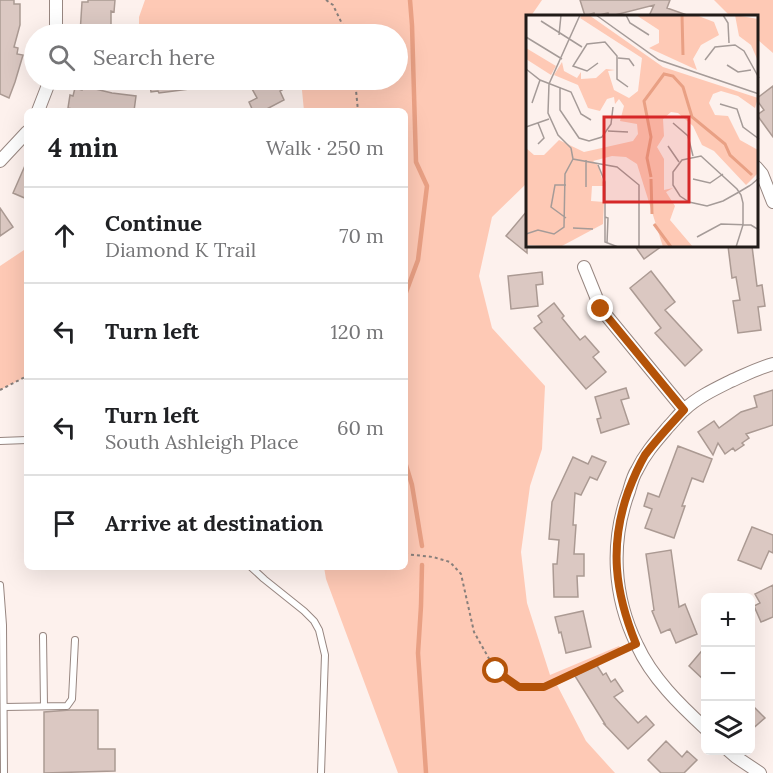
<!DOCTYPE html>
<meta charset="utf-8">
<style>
body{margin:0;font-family:Lora,serif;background:#f6f6f6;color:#202124}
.controls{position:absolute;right:18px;bottom:18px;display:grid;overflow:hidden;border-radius:9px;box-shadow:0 6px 24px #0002}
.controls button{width:54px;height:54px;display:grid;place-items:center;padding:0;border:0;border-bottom:2px solid #e0e0e0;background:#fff;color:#202124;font:30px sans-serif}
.stop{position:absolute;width:18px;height:18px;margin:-14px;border:4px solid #b45309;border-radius:50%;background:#fff}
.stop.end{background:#b45309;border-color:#fff;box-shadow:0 2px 6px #0008}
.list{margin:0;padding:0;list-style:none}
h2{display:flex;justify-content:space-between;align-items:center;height:78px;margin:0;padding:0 24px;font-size:26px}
h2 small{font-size:20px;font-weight:400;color:#757577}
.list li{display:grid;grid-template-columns:39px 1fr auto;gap:18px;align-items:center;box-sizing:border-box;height:96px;padding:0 24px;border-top:2px solid #e0e0e0}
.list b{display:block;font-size:22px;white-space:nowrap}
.list p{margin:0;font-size:20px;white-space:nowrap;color:#757577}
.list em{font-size:20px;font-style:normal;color:#757577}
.icon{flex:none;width:33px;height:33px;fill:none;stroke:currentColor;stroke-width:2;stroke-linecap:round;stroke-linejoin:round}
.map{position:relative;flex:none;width:773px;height:773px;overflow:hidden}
.search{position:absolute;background:#fff;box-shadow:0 6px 24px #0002;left:24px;top:24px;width:384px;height:66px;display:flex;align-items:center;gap:15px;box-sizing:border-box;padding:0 21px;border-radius:33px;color:#757577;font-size:22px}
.panel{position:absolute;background:#fff;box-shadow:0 6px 24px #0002;left:24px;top:108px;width:384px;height:462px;border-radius:9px}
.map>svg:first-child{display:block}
.green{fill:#fec9b5}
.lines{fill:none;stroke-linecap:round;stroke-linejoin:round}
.stream{stroke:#e9a084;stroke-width:4.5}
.building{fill:#dbc8c2;stroke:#ab9a93;stroke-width:1.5}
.service-casing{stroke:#978680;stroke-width:8}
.minor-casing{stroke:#978680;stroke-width:14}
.path{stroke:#877f7b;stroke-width:2;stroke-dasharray:3 3;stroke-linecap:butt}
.service{stroke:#fff;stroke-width:6}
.minor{stroke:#fff;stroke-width:12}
.route{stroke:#b45309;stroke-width:8}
.inset-river{fill:none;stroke:#e9a084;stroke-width:3}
.inset-road{fill:none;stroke:#a59b98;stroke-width:1.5}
.view{fill:#d62828;fill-opacity:0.15;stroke:#d62828;stroke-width:3}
.inset-edge{fill:none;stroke:#211b18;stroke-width:3}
</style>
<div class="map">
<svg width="773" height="773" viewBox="0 0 773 773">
<rect width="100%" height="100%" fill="#fdf1ed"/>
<path class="green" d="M145,0H542L531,16H527L526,68L527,78V183L492,217L479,276L492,328L545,386L542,449L530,486L521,552L527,603L550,675L619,646L623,652L557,685L586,741L615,773H398L326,579L324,567H405V111H304L301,80H398V34H222L208,31L181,34H139V17Z
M714,0H773V53L757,39L756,16H730Z
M27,248V376L0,390V266Z"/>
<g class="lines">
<path class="stream" d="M405,295L418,260L427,186L416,162L412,25L410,0
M405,462L412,485L422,546
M422,565L421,606L418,653L426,773"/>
</g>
<path class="building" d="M0,0H14V4H20V25L14,47L18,48L17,54L23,55L15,82L9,98L0,94Z
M88,0H115L114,12L111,11V34H80L82,2H88Z
M580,0H670L667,8L687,15V16H649L654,5L611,16H609L608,13L595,16L594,13L585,16Z
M149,80H211L212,86L159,93L158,91L151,92Z
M262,80H277L282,90L280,91L284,100L263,111H253L249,102L257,98L250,85Z
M83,86L112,93L136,96L134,111H80L68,108L70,95L73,96L75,88L82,90Z
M773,86V137L757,115L764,110L756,99Z
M27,161V199L13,193Z
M0,208L13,227L0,236Z
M527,211V253L506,236Z
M635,246H662L644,259Z
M728,246H752L757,286L762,285L765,306L758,307L761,330L738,333L733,301L740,300L736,277L732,278Z
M651,271L675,302L665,310L702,350L685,366L655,333L661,328L630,288Z
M542,272L543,284L536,285L538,306L511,309L508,276Z
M554,303L564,316L562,318L580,340L585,336L599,352L593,357L606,372L586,389L534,328L542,322L538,316Z
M626,388L629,398L621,400L629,424L601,433L597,419L601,418L595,397Z
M773,390V425L746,434L749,438L742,443L744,445L735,451L733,448L725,454L718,443L713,455L698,432L714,421L719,428L741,412L757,407L754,396Z
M678,446L712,459L703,482L692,478L682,506H685L674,538L645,528L652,509L644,506L648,493L659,497Z
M592,456L606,462L597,480L590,477L581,495L575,493L573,525H576L574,554H584V576H577L578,597H554L553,564H557L559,540L549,539L552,502L573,457L588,464Z
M752,527L773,535V553L769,551L761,569L738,560Z
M671,550L679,607L685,604L697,634L676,643L670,629L661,633L652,611L654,610L646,554Z
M773,585V617L761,622L754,606L760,603L755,594Z
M583,611L591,647L566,653L561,632L559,633L555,617Z
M705,647V681L689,666Z
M596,664L603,675L606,673L611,682L615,679L623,691L614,697L638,723L646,716L654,725L628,749L604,724H605L575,676Z
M750,703L765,718L750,731Z
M70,710H98V749H115V771L44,773V712Z
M666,741L682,757L687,751L697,760L684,773H661L648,760Z"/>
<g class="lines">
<defs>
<path id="service" d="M0,441L27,440
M251,567L264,579L304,611L314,621L319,630L325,655L321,773
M0,585L3,625L4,773
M43,636L44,706
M4,707L67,706L72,699L75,640"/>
<path id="minor" d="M56,34V0
M38,111L50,80
M0,161L27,132
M756,167L762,174L773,202
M584,267L601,309L684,410
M706,729C680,705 652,678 637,645C613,596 610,542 629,491C631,484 633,476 637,470C645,453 657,440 669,426C674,421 679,414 685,409C698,397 715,389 731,381C745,375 758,368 773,364
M728,750L736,757L760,773"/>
</defs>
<use href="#service" class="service-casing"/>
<use href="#minor" class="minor-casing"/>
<path class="path" d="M326,0L333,5L347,34
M355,80L358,111
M0,390L27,376
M405,554L433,557L450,562L461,574L474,632L496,671L519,687H544L625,649"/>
<use href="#service" class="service"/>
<use href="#minor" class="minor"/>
</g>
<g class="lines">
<path class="route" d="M496,671L519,687H544L636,644C615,592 609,546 628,492C633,479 638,467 645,455C657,439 671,424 684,410L601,309"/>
</g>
<g transform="translate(526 15)">
<rect width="232" height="232" fill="#fdf1ed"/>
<path d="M56,0H63L137,52L232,83L229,93L212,81L195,76L187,79L183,88L189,100L202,101L214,125L232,135V158L220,170L188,136L176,130L167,111L152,98L145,97L137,104L138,121L131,132L138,144V175L147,173L140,177L149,191L144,205L167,232H137L111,149L100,142L86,141L67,146L72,150L78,171H66L65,186L78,187L77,209L34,232L0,230V133L8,140H18L33,125L58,137L107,126L112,119L111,109L94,106L98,91L93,84L89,89L88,82L81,84L74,96L62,93L52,70L28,60L36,47L38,56L51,63L55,57V64L70,63L80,54L89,55L82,56L88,75L103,83L112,76L116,43L54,3ZM110,0H170L188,7L193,20L175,30L167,44L171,55L123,33L133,28V15ZM209,0L232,4V46L225,30L213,21ZM0,33L30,51L25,60L0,44Z" fill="#fec9b5"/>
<path class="inset-river" d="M156,0L157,40M125,162L121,143L125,122L118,86L138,59L147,61L157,72L166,102L199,129L204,140L226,160M125,164L126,199M128,209L145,232"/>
<path class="inset-road" d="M54,0L23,69L22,98L32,120L45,133L47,144L91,152L113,170V232M70,0L133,45L233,79M100,0L104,8L123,20M197,0L202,8L203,28M15,6L56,32M33,20L35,0M0,22L36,44M92,43L103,44L108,51M179,45L189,32L209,30L218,36L233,63M72,48L61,56L47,51L61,29L79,27L91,41V64L102,72M201,50L212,57L225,55M0,54L14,65L45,77L55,99L65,105M34,72V95L53,123L63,126L76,122L85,109L87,92M6,88L14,65M194,89L211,94L217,112L233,124M12,108L18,123L12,129M147,108L162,121L167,141M0,112L23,104M82,116L102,117M142,131L153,147M60,145V172M72,150L79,167V227L92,232M167,164L184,168L197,159M79,202L82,203L81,228M40,203L25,192L29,170H40M47,213L67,214M0,219L12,215L28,219L38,212L39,159L47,144M171,222L195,209L225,210L233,215M210,232L217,210V188L215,180L211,174L175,141L156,145L147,157V170L154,181L163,187L181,191L197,186L213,177L223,171L226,169L233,163"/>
<path class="view" d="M78,102H163V187H78Z"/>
<rect width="232" height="232" class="inset-edge"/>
</g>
</svg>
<div class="controls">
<button>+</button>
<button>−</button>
<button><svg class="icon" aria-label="layers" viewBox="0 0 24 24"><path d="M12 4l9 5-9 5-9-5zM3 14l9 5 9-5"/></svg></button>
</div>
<div class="stop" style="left:496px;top:671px"></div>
<div class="stop end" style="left:601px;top:309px"></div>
<div class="search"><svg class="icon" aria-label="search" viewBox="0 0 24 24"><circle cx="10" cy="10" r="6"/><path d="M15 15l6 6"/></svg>Search here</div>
<section class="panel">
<h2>4 min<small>Walk · 250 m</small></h2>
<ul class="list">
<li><svg class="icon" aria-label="ahead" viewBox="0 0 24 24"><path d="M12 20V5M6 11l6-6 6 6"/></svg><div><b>Continue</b><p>Diamond K Trail</p></div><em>70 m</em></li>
<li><svg class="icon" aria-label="left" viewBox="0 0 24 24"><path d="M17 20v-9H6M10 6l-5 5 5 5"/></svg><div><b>Turn left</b></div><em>120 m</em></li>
<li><svg class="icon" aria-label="left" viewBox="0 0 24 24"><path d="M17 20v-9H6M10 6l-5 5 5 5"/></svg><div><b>Turn left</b><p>South Ashleigh Place</p></div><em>60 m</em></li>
<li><svg class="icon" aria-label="arrive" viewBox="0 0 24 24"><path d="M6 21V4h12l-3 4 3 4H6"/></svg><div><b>Arrive at destination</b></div></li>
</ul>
</section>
</div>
